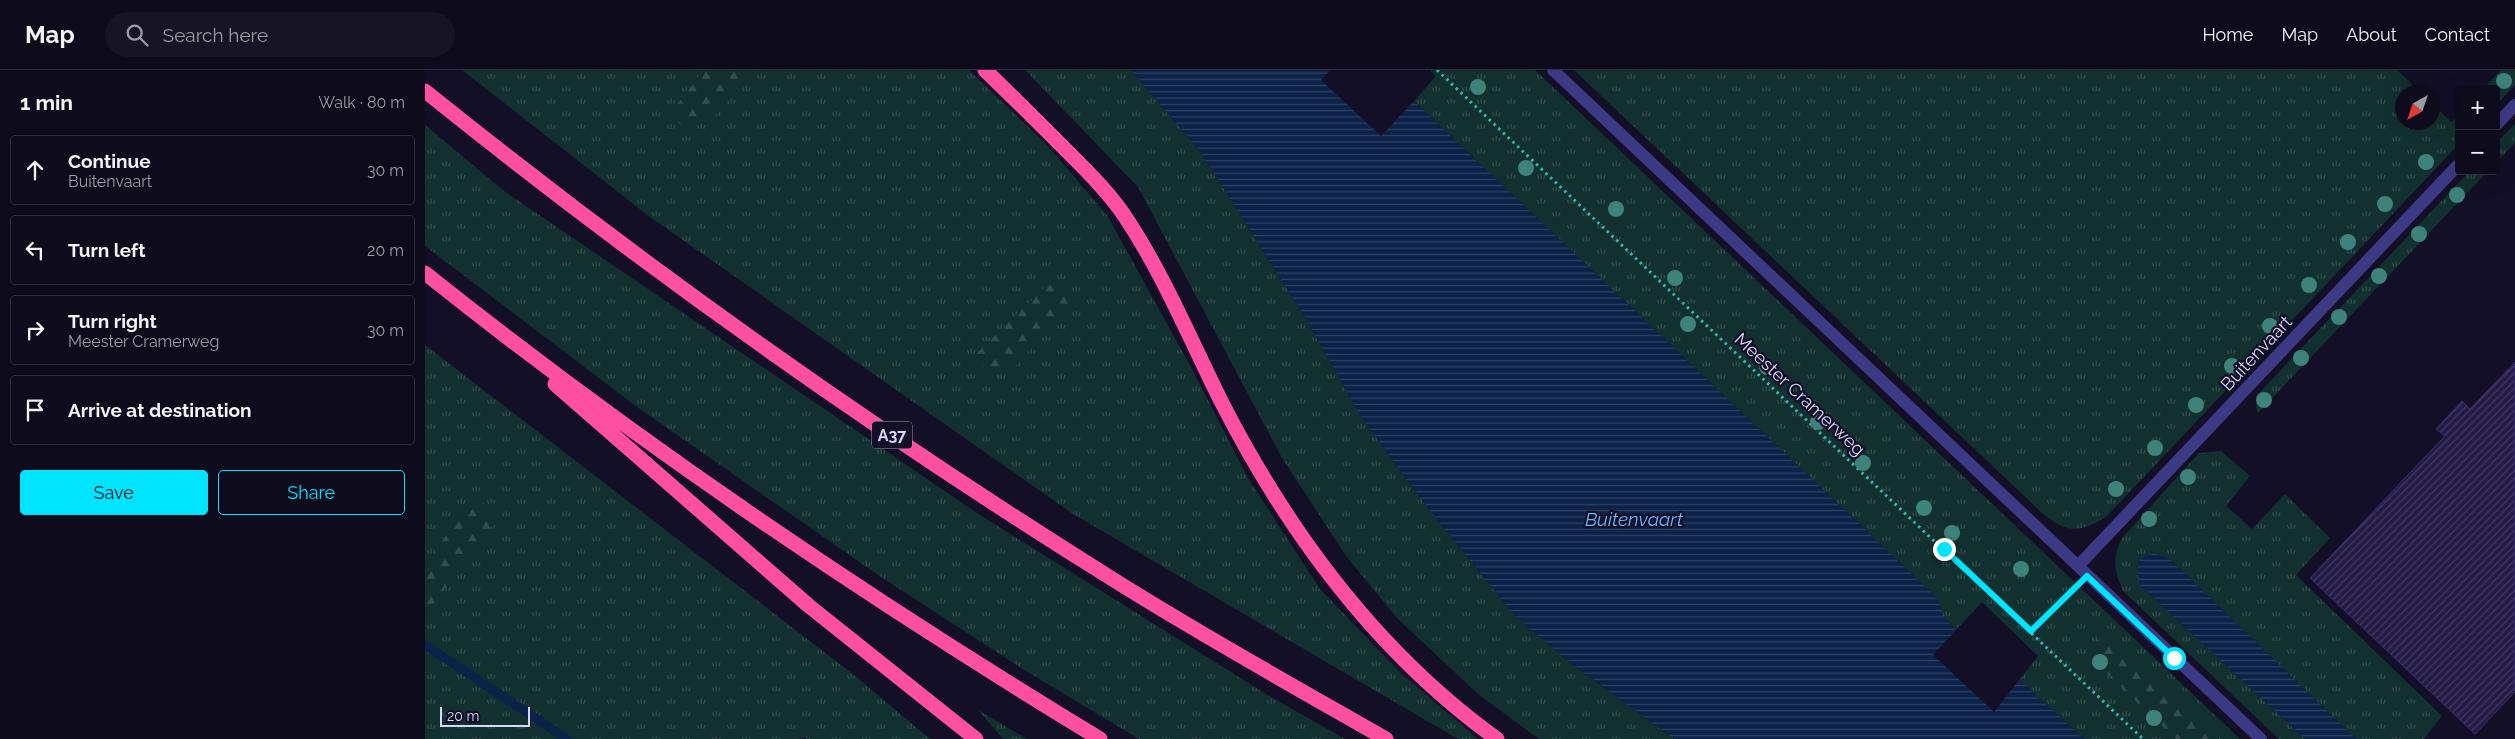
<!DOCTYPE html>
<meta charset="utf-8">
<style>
body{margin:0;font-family:Raleway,sans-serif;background:#171425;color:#f1f3f6}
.controls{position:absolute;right:15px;top:15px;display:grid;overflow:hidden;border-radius:5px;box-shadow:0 5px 20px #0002}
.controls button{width:45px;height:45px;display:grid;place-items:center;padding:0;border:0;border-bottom:1px solid #2e2b3b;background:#0e0b1c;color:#f1f3f6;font:25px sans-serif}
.compass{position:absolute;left:1970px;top:15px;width:45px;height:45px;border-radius:50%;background:#0e0b1c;box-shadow:0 5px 20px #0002;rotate:220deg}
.scale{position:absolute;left:15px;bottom:12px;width:90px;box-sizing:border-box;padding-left:5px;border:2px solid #d9d4ff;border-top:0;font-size:14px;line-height:18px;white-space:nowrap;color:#d9d4ff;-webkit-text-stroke:4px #130f26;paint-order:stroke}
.stop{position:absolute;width:15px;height:15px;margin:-11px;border:4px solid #00e5ff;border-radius:50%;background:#fff}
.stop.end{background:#00e5ff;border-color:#fff;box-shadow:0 1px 5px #0008}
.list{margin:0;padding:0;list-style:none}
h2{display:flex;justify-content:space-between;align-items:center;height:65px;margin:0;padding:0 20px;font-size:21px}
h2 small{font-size:16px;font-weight:400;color:#9b9ba3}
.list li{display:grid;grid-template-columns:32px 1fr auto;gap:15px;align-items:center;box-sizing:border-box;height:70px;margin:0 10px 10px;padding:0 10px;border:1px solid #2e2b3b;border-radius:5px}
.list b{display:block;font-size:19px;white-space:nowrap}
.list p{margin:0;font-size:16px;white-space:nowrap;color:#9b9ba3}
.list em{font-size:16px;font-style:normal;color:#9b9ba3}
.actions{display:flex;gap:10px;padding:15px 20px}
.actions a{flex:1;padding:11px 0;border:1px solid #00e5ff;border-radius:5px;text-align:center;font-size:18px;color:#00e5ff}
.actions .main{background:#00e5ff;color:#111}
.icon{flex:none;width:28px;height:28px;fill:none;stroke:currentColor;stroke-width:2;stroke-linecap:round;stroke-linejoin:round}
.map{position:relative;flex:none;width:2090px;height:669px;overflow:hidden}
header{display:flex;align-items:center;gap:30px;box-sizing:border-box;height:70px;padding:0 25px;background:#0e0b1c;border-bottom:1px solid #2e2b3b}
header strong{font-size:24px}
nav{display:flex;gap:28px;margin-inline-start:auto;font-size:18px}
.search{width:350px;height:45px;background:#171425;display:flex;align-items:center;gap:12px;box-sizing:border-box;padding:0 18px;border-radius:28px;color:#9b9ba3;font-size:19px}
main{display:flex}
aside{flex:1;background:#0e0b1c}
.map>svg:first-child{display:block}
.grass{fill:url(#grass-tufts)}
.forest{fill:url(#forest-firs)}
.water{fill:url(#water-rules)}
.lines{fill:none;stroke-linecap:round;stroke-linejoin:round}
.stream{stroke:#0c2248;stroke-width:9}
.building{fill:url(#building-hatch);stroke:#3b2d73}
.path{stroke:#2fb8b0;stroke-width:3;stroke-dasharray:2.5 4;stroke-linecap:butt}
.minor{stroke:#3d3a85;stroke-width:12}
.motorway{stroke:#ff4fa3;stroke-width:15}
.tree{fill:#3d827b}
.route{stroke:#00e5ff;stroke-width:6}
.labels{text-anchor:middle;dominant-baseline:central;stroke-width:4.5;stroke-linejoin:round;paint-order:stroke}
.shield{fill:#130f26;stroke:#9e99be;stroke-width:1}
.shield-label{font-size:16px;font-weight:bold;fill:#d9d4ff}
.street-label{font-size:18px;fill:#d9d4ff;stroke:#130f26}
.water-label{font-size:19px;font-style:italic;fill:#62b6ff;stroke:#130f26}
</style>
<header>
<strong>Map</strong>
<div class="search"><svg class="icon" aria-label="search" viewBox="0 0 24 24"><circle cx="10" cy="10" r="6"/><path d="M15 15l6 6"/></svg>Search here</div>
<nav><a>Home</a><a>Map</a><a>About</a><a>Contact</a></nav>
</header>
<main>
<aside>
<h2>1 min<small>Walk · 80 m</small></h2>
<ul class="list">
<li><svg class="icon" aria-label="ahead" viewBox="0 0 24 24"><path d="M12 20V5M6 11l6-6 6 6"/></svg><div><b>Continue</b><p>Buitenvaart</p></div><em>30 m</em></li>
<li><svg class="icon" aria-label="left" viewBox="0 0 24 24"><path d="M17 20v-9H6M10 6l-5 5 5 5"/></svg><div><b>Turn left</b></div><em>20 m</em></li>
<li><svg class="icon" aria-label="right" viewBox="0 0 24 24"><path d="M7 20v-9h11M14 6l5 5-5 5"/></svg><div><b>Turn right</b><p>Meester Cramerweg</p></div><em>30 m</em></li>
<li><svg class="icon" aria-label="arrive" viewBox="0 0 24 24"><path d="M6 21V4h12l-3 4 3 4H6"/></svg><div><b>Arrive at destination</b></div></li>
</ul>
<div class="actions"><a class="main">Save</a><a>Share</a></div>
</aside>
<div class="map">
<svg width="2090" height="669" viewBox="0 0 2090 669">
<defs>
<pattern id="grass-tufts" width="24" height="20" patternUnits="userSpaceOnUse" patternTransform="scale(1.25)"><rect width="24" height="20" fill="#12302f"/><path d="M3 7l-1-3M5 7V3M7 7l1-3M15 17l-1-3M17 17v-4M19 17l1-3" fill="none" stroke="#344d4e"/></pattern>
<pattern id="forest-firs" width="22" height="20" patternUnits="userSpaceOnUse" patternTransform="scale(1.25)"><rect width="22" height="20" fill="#12302f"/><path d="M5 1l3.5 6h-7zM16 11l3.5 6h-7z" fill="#344d4e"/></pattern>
<pattern id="water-rules" width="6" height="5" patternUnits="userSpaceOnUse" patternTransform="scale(1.25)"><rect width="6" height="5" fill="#0c2248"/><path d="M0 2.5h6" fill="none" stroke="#2f4163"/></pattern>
<pattern id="building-hatch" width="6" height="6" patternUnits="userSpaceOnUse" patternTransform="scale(1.25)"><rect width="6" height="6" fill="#241b47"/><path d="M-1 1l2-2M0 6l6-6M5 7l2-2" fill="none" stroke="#433b63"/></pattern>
</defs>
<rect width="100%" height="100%" fill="#130f26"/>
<path class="grass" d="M37,0H279L248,39L287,48L330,0H544L622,75L682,145L767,299L823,408L895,519L976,603L1053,669H1033L648,444L225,147Z
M600,0H706L777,84L878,244L935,345L1002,437L1090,546L1144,592L1249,669H1114L1053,624L973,549L921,486L857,388L713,117Z
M1005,0H1110L1815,669H1659L1594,610L1613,586L1557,532L1531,560L1518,546L1515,533L1509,525L989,31L1011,6Z
M1149,0H1972L1995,22H1978V52H2008V34L2026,52L2034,45V74L1681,447C1653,464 1640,463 1615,441Z
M2076,0H2090V15L2071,35V19H2058Z
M2090,54V73L2071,93V73Z
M0,55L79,121L555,445L841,624L920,669H714L596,598L453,505L212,337L0,176Z
M2045,101H2063L1833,343L1831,337L1833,324Z
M0,275L429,605L505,669H382L380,667L374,669H0V545L71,449L44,433L0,496Z
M1796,381L1825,406L1801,436L1827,459L1860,424L1905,468L1871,505L2017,646L1999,669H1931L1745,489L1715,515L1880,669H1854L1698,521C1689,501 1687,487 1697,468L1774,383Z
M553,640L602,669H578Z"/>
<path class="forest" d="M279,0H330L287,48L261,60L249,49L248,39Z
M622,215L638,216L650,226L589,298L568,302L547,288Z
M55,430L64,438L72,449L0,545V496L44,433Z
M1681,561L1794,669H1751L1660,583Z"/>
<path class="water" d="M706,0H905L896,10L956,66L989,31L1509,525L1515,533L1518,546L1531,560L1508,585L1569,642L1594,610L1659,669H1249L1144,592L1090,546L1002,437L935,345L878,244L777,84Z
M1728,483L1745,489L1931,669H1880L1715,515L1712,502L1715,489Z"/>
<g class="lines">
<path class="stream" d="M0,575L142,669"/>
</g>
<path class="building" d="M2090,292V622L2050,664L1885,508L2020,366L2011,359L2037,331L2045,339Z"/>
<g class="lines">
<path class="path" d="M1012,0L1718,669
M1606,561L1649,520"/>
<path class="minor" d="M1128,0L1836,669
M2071,55L2090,35
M1653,496L2034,94"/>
<path class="motorway" d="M560,0C589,28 617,56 645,84C664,103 684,123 699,145C738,203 765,269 796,331C863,462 951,582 1072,669
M0,21C220,198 450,361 689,510C778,566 870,617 961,669
M0,203C214,374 441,527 675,669
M130,314L384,536L551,669"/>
</g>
<g class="tree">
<circle cx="2079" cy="11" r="8"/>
<circle cx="1053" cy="17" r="8"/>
<circle cx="2001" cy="92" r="8"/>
<circle cx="1101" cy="98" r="8"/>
<circle cx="2032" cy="125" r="8"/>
<circle cx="1960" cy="134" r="8"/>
<circle cx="1191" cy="139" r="8"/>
<circle cx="1994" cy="164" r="8"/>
<circle cx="1923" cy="172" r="8"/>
<circle cx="1954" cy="206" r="8"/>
<circle cx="1250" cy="208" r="8"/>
<circle cx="1884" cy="215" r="8"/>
<circle cx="1914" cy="247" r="8"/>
<circle cx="1263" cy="254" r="8"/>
<circle cx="1845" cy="256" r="8"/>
<circle cx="1876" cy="288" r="8"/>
<circle cx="1807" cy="296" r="8"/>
<circle cx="1342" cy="297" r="8"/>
<circle cx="1839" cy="330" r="8"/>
<circle cx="1771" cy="335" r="8"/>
<circle cx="1393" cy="352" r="8"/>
<circle cx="1730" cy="378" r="8"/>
<circle cx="1438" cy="393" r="8"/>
<circle cx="1763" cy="407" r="8"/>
<circle cx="1691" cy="419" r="8"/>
<circle cx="1499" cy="438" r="8"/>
<circle cx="1724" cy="449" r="8"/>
<circle cx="1527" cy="463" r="8"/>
<circle cx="1596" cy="499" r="8"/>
<circle cx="1675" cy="592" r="8"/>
<circle cx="1729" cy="648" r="8"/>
</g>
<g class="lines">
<path class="route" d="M1519,479L1606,561L1662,506L1749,588"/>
</g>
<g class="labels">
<rect class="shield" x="447" y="351.5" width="40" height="27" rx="4"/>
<g class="shield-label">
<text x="467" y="365">A37</text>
</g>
<g class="street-label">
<text transform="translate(1831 283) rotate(-47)">Buitenvaart</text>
<text transform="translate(1375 324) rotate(43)">Meester Cramerweg</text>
</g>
<g class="water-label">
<text x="1209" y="449">Buitenvaart</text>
</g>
</g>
</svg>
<div class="controls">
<button>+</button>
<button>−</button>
</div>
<svg class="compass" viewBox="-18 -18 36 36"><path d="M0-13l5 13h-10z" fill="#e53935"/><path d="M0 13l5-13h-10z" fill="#9b9ba3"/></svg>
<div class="scale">20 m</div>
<div class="stop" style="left:1749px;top:588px"></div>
<div class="stop end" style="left:1519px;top:479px"></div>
</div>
</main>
